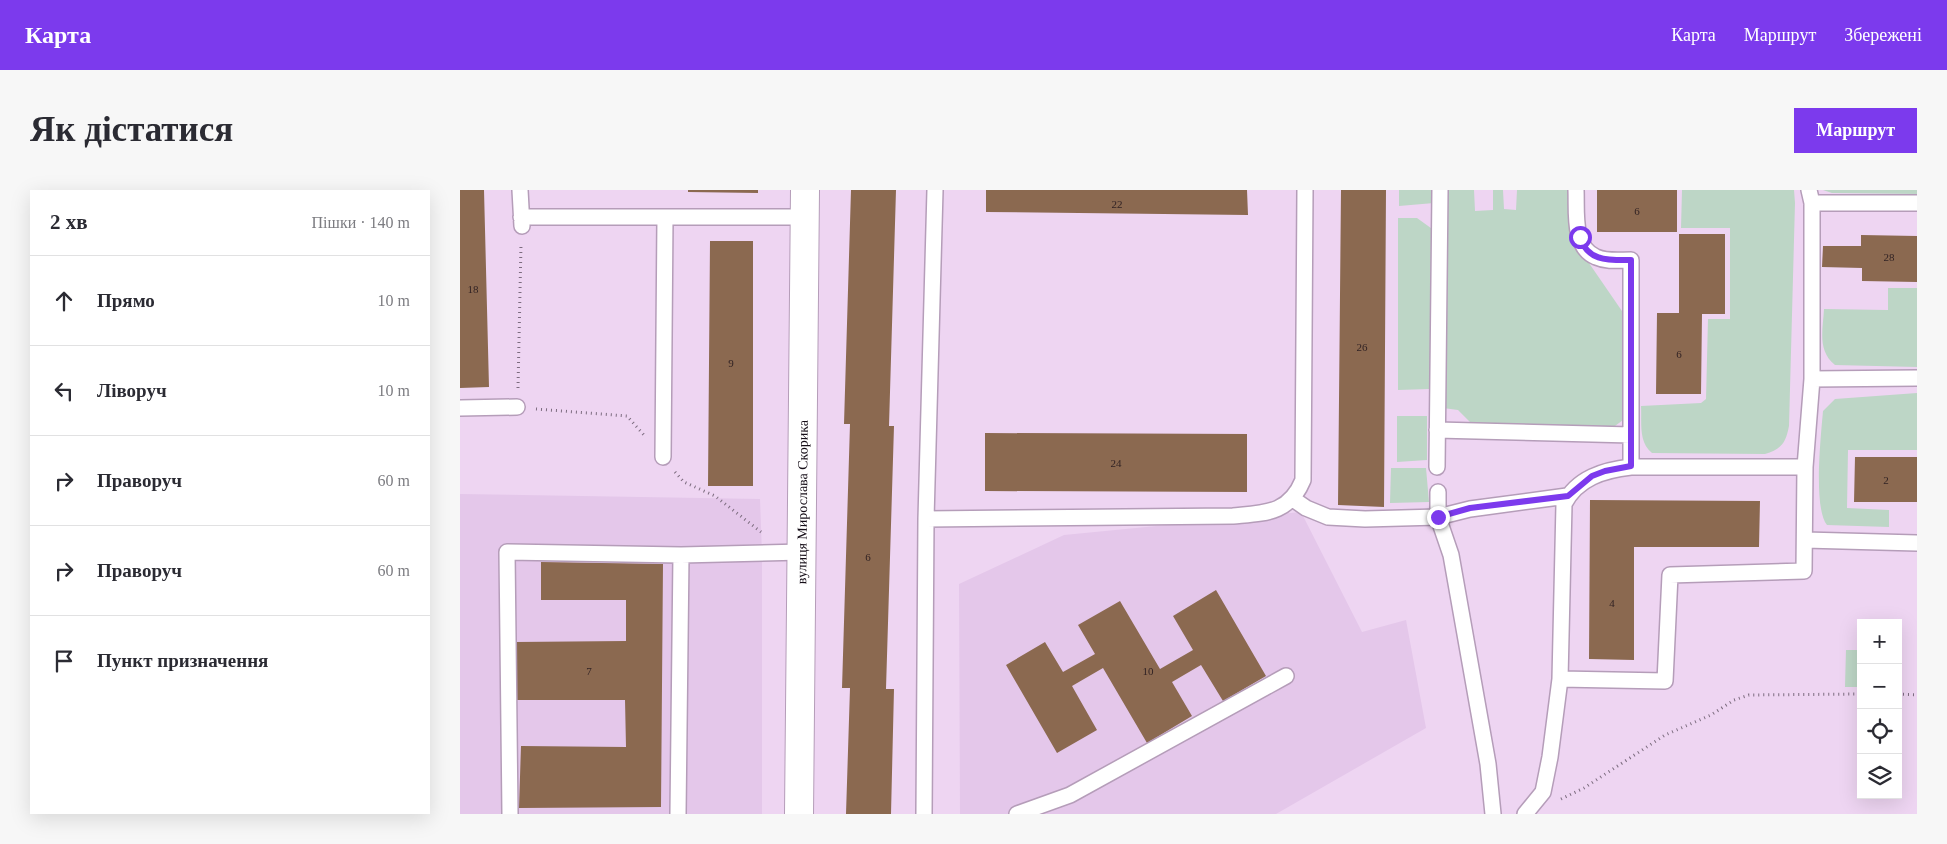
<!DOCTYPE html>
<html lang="uk">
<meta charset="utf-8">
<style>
body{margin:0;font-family:Georgia,serif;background:#f7f7f7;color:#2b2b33}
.controls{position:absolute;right:15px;bottom:15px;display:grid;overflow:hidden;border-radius:0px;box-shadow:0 5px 20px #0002}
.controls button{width:45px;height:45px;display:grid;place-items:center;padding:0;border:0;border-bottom:1px solid #e1e1e2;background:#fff;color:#2b2b33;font:25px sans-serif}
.stop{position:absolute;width:15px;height:15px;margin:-11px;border:4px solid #7c3aed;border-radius:50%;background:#fff}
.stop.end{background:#7c3aed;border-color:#fff;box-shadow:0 1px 5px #0008}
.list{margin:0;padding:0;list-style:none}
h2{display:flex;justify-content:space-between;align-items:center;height:65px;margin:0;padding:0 20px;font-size:21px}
h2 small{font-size:16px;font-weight:400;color:#7c7c81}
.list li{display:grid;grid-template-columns:32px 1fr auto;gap:15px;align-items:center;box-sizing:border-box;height:90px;padding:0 20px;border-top:1px solid #e1e1e2}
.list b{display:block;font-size:19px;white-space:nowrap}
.list em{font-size:16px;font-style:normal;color:#7c7c81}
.icon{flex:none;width:28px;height:28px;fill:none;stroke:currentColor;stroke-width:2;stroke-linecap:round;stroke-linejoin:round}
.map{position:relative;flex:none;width:1457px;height:624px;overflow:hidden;border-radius:0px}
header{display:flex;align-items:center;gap:30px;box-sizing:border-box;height:70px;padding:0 25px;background:#7c3aed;color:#fff}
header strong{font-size:24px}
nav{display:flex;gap:28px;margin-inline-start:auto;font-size:18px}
.intro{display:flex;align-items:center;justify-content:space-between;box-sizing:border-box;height:120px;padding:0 30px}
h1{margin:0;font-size:35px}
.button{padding:12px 22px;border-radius:0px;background:#7c3aed;color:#fff;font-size:18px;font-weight:700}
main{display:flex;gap:30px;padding:0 30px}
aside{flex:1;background:#fff;border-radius:0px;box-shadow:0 5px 20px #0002}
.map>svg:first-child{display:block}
.built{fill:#e4c7ea}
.green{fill:#bdd6c6}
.building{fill:#8b6950}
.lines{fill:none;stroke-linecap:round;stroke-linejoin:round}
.lane-casing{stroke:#b59db9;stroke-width:18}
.street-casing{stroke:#b59db9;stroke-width:30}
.path{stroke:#7c6c7f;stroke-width:3;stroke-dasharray:1 4;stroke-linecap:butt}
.lane{stroke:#fff;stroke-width:15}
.street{stroke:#fff;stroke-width:28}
.route{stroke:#7c3aed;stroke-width:6}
.labels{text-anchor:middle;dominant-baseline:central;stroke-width:4;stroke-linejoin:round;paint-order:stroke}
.number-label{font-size:11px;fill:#322324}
.street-label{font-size:14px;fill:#140c16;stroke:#f8e4fc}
</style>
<header>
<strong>Карта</strong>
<nav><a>Карта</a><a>Маршрут</a><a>Збережені</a></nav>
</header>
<div class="intro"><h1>Як дістатися</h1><a class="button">Маршрут</a></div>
<main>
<aside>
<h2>2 хв<small>Пішки · 140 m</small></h2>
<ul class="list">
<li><svg class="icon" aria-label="ahead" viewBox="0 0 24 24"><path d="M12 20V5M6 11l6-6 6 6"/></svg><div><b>Прямо</b></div><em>10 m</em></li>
<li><svg class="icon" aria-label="left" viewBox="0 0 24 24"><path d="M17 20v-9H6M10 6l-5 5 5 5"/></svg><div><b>Ліворуч</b></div><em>10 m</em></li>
<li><svg class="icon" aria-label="right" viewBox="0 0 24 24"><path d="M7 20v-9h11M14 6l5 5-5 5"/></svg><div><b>Праворуч</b></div><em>60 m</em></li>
<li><svg class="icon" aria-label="right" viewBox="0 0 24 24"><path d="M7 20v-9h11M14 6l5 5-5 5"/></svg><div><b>Праворуч</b></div><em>60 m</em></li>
<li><svg class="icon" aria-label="arrive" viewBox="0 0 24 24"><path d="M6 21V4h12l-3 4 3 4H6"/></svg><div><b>Пункт призначення</b></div></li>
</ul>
</aside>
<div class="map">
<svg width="1457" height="624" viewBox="0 0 1457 624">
<rect width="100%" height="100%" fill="#eed5f2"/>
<path class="built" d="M0,304L300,309L302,364V624H0Z
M841,322L902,442L946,430L966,538L816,624H500L499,394L604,345Z"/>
<path class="green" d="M939,0H974V13L939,16Z
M986,0H1014L1015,21L1033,20V0H1043L1044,19L1056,20L1057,0H1109L1120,60L1164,124L1163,230L1155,236L1148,237L1012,234L998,220L983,218L987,79Z
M1222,0H1334L1335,13L1329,236C1326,252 1322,259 1305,264L1192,263C1178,252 1182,232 1181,216L1241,213L1246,209L1248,129H1270V38H1221Z
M1363,0H1457V4L1372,3Z
M938,28H957L975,41V111L969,199L938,200Z
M1428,98H1457V177L1375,175C1357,161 1363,139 1364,119L1428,120Z
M1457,203V260H1388L1387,318L1429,320V337L1367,335C1353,318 1361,245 1363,221L1375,209Z
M937,226H967V270L937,272Z
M931,278H966L969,312L930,313Z
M1386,460H1401V497H1385Z"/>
<path class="building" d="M0,0H24L29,197L0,198Z
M228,0H298V3L228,2Z
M391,0H436L429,236H434L426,499H434L431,624H386L390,498H382L390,234H384Z
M526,0H787L788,25L526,22Z
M881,0H926L924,317L878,315Z
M1137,0H1217V42H1137Z
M1219,44H1265V124H1242L1241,204H1196L1197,123H1219Z
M1401,45L1457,46V92L1402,91V78L1362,77L1363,56H1401Z
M250,51H293V296H248Z
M525,243L787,244V302L525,301Z
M1395,267H1457V312H1394Z
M1130,310L1300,311L1299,357H1174V470L1129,469Z
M81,372L203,374L201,617L59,618L61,556L166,557L165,510H55L56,452L166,451V410H81Z
M756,400L806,486L763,511L741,475L712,492L732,526L687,553L643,478L612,496L637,540L597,563L546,475L585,452L603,482L635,464L618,435L660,411L700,479L733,460L713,426Z"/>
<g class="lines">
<defs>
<path id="lane" d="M60,0L62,36
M1116,0C1117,21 1112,57 1136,67C1147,72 1160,70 1171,70V277C1144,280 1117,288 1104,314L1100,489L1205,491L1210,385L1344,381L1345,277L1352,189V13L1349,0
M1352,13H1457
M61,27H345
M1352,189L1457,188
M0,218L57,217
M977,240L1171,245
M203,267L205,27
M977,277L980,0
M1171,277H1345
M978,302V327L991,365L1028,574L1033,624
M833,309L846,318L868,327L905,329L978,327L1010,319L1107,306
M466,329L475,0
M1345,350L1457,353
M50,624L47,362L221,365
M218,624L221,365L342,362
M464,624L466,329L773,326C805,323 829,324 843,290L845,0
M557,624L610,605L826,486
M1065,624L1083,602L1090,567L1100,489"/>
<g id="street">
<path id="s1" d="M339,624L345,0"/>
</g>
</defs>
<use href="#lane" class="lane-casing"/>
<use href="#street" class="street-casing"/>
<path class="path" d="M58,198L61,54
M76,219L167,226L184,245
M215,282L224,292L255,306L301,342
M1438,504L1457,505
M1101,609L1124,598L1205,545L1251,525L1274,510L1289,505L1401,504"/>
<use href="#lane" class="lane"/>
<use href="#street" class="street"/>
</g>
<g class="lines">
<path class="route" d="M978,327L1010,318L1108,306L1132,286L1145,281L1171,276V70C1150,70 1127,72 1120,47"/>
</g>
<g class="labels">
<g class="number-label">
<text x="657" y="14">22</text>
<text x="1177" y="21">6</text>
<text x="1429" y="67">28</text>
<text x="13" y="99">18</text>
<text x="902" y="157">26</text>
<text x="1219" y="164">6</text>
<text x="271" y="173">9</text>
<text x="656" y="273">24</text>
<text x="1426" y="290">2</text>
<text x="408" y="367">6</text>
<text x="1152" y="413">4</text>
<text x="129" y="481">7</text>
<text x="688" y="481">10</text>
</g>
<g class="street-label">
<text stroke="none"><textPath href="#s1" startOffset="312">вулиця Мирослава Скорика</textPath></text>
</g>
</g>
</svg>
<div class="controls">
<button>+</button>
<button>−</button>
<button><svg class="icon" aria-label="locate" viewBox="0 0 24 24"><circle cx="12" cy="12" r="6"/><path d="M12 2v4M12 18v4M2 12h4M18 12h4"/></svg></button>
<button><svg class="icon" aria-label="layers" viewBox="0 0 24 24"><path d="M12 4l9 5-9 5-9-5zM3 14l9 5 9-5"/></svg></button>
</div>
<div class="stop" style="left:1120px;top:47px"></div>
<div class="stop end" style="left:978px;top:327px"></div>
</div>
</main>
